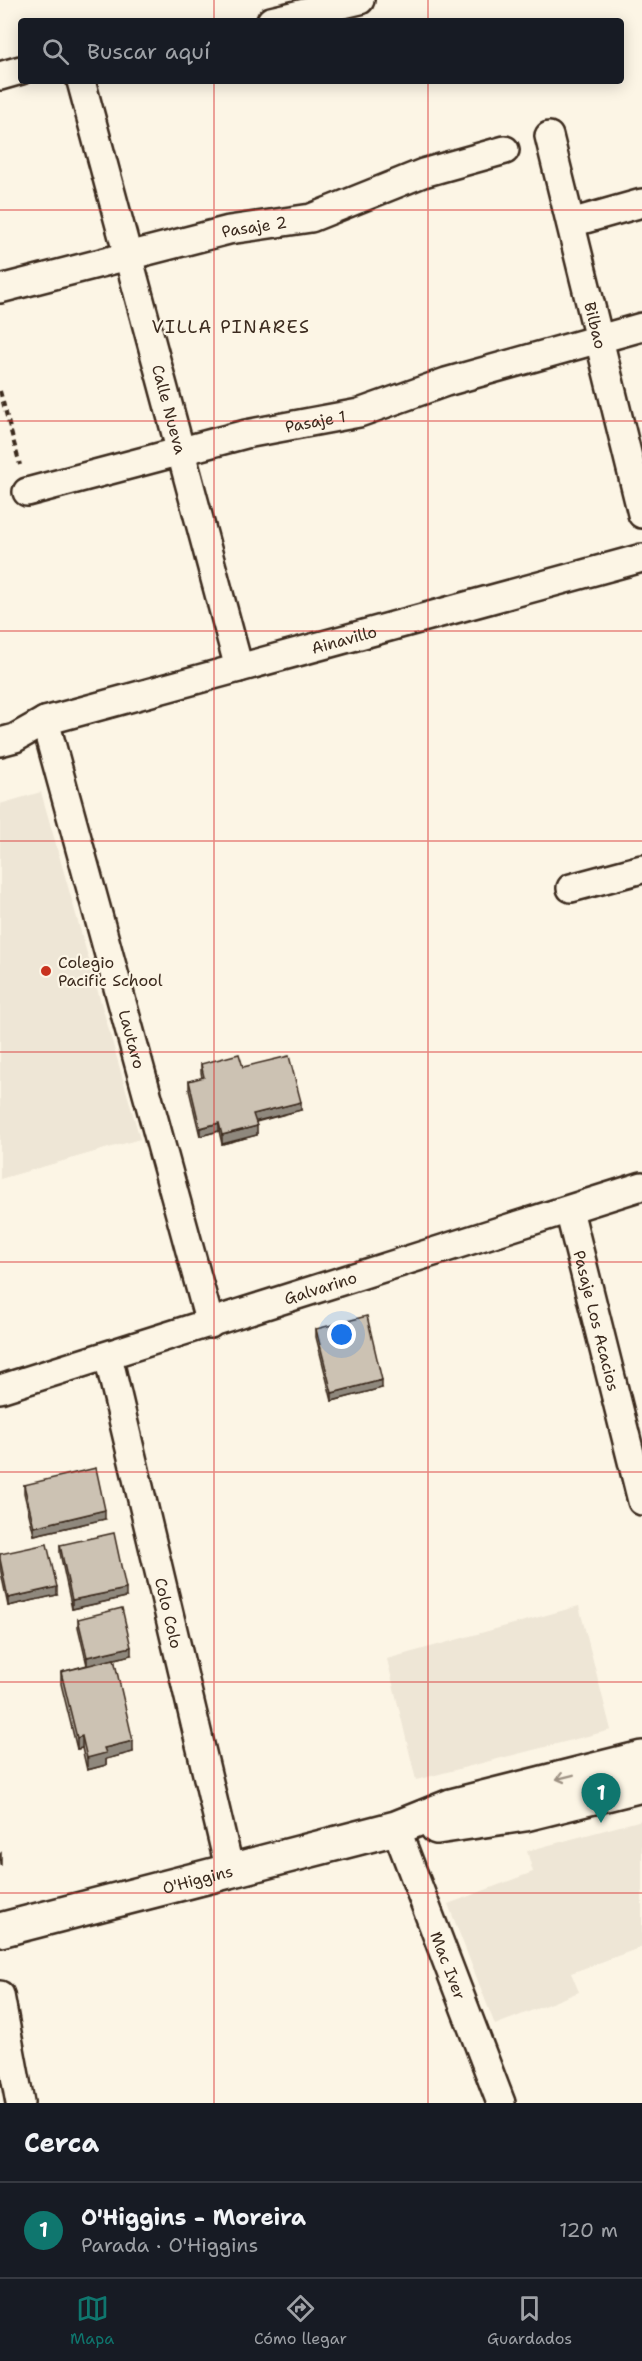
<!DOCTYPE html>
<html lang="es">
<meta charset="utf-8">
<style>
body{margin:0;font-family:"Shantell Sans",sans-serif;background:#20242c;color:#f1f3f6}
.you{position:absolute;left:342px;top:1335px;width:21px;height:21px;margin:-15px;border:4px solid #fff;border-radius:50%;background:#1a73e8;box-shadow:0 0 0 9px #1a73e833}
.badge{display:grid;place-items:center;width:39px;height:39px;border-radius:50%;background:#0f766e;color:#fff;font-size:20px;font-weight:700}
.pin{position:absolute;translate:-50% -50px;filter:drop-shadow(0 2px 3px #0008)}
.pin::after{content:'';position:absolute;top:32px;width:21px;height:18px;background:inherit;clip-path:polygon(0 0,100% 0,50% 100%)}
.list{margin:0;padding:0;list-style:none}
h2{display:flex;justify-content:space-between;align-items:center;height:78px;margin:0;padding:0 24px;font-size:26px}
h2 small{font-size:20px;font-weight:400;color:#9ea1a6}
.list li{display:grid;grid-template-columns:39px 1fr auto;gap:18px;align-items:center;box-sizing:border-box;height:96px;padding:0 24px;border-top:2px solid #363941}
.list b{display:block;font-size:22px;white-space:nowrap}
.list p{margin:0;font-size:20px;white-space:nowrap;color:#9ea1a6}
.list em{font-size:20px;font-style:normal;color:#9ea1a6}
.icon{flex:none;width:33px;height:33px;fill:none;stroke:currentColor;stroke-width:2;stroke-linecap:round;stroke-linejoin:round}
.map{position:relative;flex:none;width:642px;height:2103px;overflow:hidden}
.search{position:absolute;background:#171b24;box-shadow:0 3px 15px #0003;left:18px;right:18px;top:18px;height:66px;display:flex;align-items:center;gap:15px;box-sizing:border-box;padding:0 21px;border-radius:6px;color:#9ea1a6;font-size:22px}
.sheet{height:174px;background:#171b24}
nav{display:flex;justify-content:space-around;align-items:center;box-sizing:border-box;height:84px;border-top:2px solid #363941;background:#171b24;font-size:16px;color:#9ea1a6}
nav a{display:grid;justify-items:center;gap:3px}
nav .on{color:#0f766e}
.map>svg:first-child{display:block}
.built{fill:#eee6d6}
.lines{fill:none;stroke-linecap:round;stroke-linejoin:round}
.minor-casing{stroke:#3b2a1e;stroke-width:32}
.secondary-casing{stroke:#3b2a1e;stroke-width:38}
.path{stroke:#3b2a1e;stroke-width:4;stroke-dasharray:6 4.5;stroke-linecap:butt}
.minor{stroke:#fcf5e5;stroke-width:27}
.secondary{stroke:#fcf5e5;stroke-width:33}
.wall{fill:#afa79a;stroke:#3b2a1e;stroke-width:1.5}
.shaded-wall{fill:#8f887d;stroke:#3b2a1e;stroke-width:1.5}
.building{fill:#ccc2b3;stroke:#3b2a1e;stroke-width:1.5}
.oneway{stroke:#9c9082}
.grid{fill:none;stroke:#d62828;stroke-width:1.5;stroke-opacity:0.55}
.poi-dot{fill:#c8321e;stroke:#fcf5e5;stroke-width:2}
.labels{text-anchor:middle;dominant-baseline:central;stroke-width:4.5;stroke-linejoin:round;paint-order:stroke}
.street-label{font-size:16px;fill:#3b2a1e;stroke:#fcf5e5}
.poi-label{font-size:16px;fill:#3b2a1e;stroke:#fcf5e5;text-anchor:start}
.neighbourhood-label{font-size:18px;letter-spacing:1.5px;fill:#3b2a1e;stroke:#fcf5e5}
</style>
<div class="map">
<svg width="642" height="2103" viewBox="0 0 642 2103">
<rect width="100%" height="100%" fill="#fcf5e5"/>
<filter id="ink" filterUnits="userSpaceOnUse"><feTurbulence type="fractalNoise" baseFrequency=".0167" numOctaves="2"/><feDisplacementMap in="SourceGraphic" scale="12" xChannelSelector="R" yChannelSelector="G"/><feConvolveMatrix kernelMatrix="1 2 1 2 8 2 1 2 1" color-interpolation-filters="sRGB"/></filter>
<g filter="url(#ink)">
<path class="built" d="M41,792L140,1139L0,1179V804Z
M579,1606L611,1730L416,1780L387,1659Z
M642,1820V1947L571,1973L579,1992L495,2025L448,1904L533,1872L527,1851Z"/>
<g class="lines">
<defs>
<g id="minor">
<path d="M271,21L360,0"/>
<path d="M0,76L21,70"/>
<path id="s1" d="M81,81L239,668"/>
<path id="s2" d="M549,136L642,514"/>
<path d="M571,223L642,203"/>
<path id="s3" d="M0,289L229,230L311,218L423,173L505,150"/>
<path id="s4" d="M27,492L246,434L359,413L446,382L642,327"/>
<path id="s5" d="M45,721L210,1324"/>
<path id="s6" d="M0,742L15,738L45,721L642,558"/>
<path d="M571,888L642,869"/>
<path id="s7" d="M569,1210L642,1501"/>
<path id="s8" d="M108,1356L230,1871"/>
<path id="s9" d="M0,1389L642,1186"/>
<path id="s10" d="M396,1828L501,2103"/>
<path d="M0,1995L20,2103"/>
</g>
<g id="secondary">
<path d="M437,1827L525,1814L642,1785"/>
<path id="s11" d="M0,1930L396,1828L451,1806L642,1758"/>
</g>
</defs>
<use href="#minor" class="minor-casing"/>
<use href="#secondary" class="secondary-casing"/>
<path class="path" d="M0,391L20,465"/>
<use href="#minor" class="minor"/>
<use href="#secondary" class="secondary"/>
</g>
<path class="wall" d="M201,1064L243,1067L301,1110L256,1122L257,1135L222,1144L219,1131L200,1136L189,1090V1081L202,1078L201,1072Z
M316,1329L382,1388L332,1401L316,1337Z
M24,1485L105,1519L34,1535L24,1493Z
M60,1545L126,1597L72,1609L60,1553Z
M0,1554L57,1595L8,1606L0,1568Z
M78,1619L131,1655L114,1659L133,1752L106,1759V1765L87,1770L82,1748L77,1749L61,1684V1672L87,1665L78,1627Z"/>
<path class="shaded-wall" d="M301,1102V1110L253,1122V1114Z
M219,1123V1131L200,1136V1128Z
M257,1126V1135L222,1144V1135Z
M382,1380V1388L332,1401V1393Z
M105,1510V1519L34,1535V1527Z
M57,1587V1595L8,1606V1598Z
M126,1589V1597L72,1609V1600Z
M131,1647V1655L87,1666V1657Z
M82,1736V1748L77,1749V1738Z
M133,1741V1752L106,1759V1765L87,1770V1758L104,1748Z
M1,1853V1865H0V1854Z"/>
<path class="building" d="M239,1054L243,1067L289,1056L301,1102L253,1114L257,1126L222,1135L219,1123L200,1128L189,1081L204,1077L201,1064Z
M367,1316L382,1380L332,1393L316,1329Z
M96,1468L105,1510L34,1527L24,1485Z
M114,1533L126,1589L72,1600L60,1545Z
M47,1544L57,1587L8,1598L0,1559V1554Z
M122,1608L131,1647L87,1657L78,1619Z
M114,1659L133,1741L104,1748L106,1753L87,1758L82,1736L77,1738L61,1672Z"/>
<defs><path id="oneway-shaft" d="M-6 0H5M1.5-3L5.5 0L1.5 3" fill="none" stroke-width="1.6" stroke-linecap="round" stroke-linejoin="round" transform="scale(1.5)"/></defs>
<use class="oneway" href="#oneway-shaft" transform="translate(565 1777) rotate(166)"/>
</g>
<path class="grid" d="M214,0V21M428,0V21M214,81V2103M428,81V2103M0,210H642M0,421H642M0,631H642M0,841H642M0,1052H642M0,1262H642M0,1472H642M0,1682H642M0,1893H642"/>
<circle class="poi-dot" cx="46" cy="971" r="6"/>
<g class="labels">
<g class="street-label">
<text stroke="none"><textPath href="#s3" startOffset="262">Pasaje 2</textPath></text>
<text stroke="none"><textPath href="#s2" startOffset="195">Bilbao</textPath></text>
<text stroke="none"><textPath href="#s1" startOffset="340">Calle Nueva</textPath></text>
<text stroke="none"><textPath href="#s4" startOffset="297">Pasaje 1</textPath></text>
<text stroke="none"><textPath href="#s6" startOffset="360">Ainavillo</textPath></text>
<text stroke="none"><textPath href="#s5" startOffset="330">Lautaro</textPath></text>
<text stroke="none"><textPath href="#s9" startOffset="336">Galvarino</textPath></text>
<text stroke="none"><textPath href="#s7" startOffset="114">Pasaje Los Acacios</textPath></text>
<text stroke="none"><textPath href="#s8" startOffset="264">Colo Colo</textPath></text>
<text stroke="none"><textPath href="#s11" startOffset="204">O'Higgins</textPath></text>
<text stroke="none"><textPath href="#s10" startOffset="147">Mac Iver</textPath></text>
</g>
<g class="poi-label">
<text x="58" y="962">Colegio<tspan x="58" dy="18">Pacific School</tspan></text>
</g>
<g class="neighbourhood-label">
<text x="231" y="327">VILLA PINARES</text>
</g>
</g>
</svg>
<div class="you"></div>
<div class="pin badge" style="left:601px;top:1823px">1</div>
<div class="search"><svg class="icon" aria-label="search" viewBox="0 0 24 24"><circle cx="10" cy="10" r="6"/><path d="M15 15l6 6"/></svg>Buscar aquí</div>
</div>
<section class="sheet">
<h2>Cerca<small></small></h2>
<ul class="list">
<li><span class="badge">1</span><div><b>O'Higgins - Moreira</b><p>Parada · O'Higgins</p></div><em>120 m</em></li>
</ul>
</section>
<nav>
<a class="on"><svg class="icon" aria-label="map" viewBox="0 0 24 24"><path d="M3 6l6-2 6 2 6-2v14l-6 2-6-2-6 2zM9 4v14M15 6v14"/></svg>Mapa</a>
<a><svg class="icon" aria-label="directions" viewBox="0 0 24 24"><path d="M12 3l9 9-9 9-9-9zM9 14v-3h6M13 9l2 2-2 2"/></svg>Cómo llegar</a>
<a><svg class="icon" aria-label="saved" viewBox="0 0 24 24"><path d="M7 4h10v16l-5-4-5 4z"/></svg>Guardados</a>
</nav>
